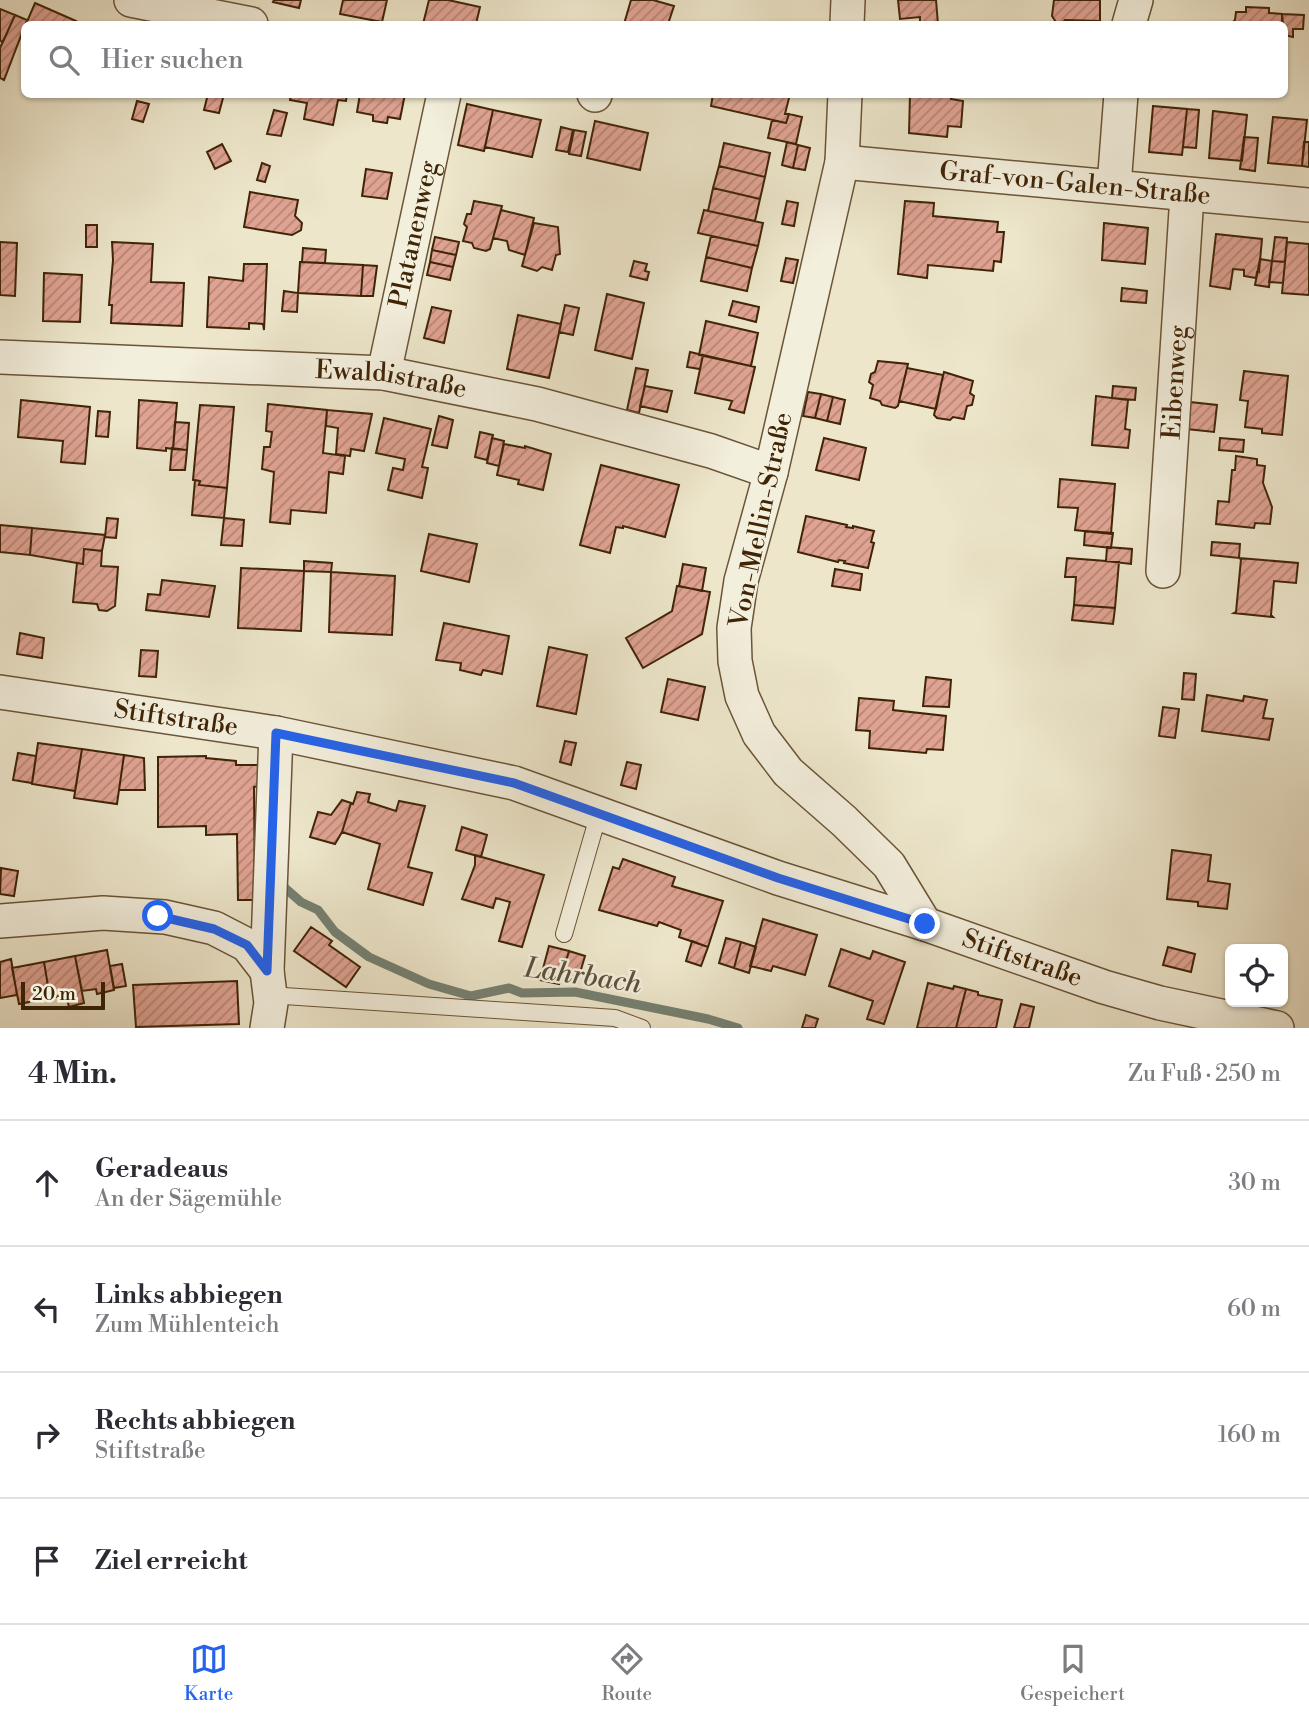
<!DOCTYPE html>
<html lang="de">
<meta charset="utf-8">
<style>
body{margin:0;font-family:"Libre Bodoni",serif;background:#f2f2f3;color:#2b2b33}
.controls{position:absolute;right:21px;bottom:21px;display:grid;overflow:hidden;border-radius:10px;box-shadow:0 2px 5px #0004}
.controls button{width:63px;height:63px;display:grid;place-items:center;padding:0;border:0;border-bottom:2px solid #e1e1e2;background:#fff;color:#2b2b33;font:35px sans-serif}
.scale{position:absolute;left:21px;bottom:18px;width:84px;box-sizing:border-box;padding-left:7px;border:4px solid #402406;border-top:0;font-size:19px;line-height:24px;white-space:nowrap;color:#402406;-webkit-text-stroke:5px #f3efdd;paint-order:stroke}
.stop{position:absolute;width:21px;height:21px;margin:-16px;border:5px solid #2563eb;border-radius:50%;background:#fff}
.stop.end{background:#2563eb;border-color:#fff;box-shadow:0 2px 7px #0008}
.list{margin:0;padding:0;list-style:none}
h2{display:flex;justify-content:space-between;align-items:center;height:91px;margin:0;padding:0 28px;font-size:30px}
h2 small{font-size:23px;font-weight:400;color:#7c7c81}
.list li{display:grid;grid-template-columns:46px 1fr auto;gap:21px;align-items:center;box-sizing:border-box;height:126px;padding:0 28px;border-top:2px solid #e1e1e2}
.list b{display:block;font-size:26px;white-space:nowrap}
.list p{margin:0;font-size:23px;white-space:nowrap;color:#7c7c81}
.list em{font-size:23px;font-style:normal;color:#7c7c81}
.icon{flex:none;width:38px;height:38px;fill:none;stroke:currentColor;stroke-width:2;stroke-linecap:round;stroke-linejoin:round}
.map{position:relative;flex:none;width:1309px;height:1028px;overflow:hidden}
.search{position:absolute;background:#fff;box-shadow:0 2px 5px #0004;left:21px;right:21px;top:21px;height:77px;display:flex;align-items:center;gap:18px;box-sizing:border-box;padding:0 24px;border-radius:10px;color:#7c7c81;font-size:26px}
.sheet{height:595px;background:#fff}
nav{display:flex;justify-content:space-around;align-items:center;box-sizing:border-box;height:98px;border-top:2px solid #e1e1e2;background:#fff;font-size:19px;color:#7c7c81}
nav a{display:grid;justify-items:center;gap:4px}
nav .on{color:#2563eb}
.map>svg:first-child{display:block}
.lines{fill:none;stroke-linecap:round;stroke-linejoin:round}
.stream{stroke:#758172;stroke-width:9}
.building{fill:url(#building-hatch);stroke:#402406;stroke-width:2}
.service-casing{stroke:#6b5437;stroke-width:18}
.minor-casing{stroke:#6b5437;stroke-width:36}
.service{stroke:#f3efdd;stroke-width:16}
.minor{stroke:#f3efdd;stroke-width:33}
.route{stroke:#2563eb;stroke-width:9}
.labels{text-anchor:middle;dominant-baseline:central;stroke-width:5;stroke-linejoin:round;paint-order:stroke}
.street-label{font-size:26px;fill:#402406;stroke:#f3efdd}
.water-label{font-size:28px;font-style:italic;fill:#5b523c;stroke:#f3efdd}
</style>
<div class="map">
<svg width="1309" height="1028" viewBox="0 0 1309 1028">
<defs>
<pattern id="building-hatch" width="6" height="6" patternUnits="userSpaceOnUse" patternTransform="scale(1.75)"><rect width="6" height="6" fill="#e0a393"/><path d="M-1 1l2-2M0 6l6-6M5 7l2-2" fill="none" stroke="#b78576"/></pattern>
</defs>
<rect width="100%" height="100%" fill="#ede6cb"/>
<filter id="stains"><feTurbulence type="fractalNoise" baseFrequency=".00286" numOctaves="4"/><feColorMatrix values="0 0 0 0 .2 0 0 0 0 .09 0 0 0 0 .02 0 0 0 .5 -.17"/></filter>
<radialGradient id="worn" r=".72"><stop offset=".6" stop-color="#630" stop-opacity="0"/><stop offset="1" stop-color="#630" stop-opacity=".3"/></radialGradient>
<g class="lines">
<path class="stream" d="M285,888L301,902L318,910L335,932L369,957L429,984L471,996L509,988L522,993L575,992L708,1019L738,1028"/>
</g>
<path class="building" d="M274,0H301L299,8L273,2Z
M343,0H387L382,22L340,14Z
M429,0H448L480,7L476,24H423Z
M631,0H653L674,6L668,24H624Z
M898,0H936L938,24H920V17L900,19Z
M1054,0H1100V21L1065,20L1063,22H1056L1052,16Z
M35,3L76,21L74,24H26Z
M1246,7L1269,8V13L1282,14V24H1231L1235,20L1236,12H1246Z
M0,9L15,15L3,42L0,41Z
M1282,14L1304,15L1303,29H1293V37L1284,35Z
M15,15L27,20L4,80L0,78V48Z
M208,94H224L219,113L204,110Z
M291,94H347L346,101L338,100L333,125L304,119L307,103L290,100Z
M360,94H405L400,119L388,117L387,123L373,121V115L357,112Z
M713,94H790L785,114H789L786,123L711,106Z
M910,94H951V99L963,101L961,127L948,126L947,137L909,133Z
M137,101L149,104L143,122L132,119Z
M467,104L493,110L484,151L458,145Z
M1153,106L1187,109L1182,155L1149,152Z
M1187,109L1199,110L1196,148L1183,147Z
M274,110L287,113L281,136L267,134Z
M493,110L541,120L532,157L485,147Z
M1213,111L1247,115L1242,161L1209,158Z
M789,114L802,117L796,144L768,138L772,120L786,123Z
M1273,117L1307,120L1302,166L1268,163Z
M595,121L648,133L640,170L587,158Z
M561,127L573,130L568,152L556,150Z
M574,130L586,132L581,156L569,154Z
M1244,137L1258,138L1255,171L1240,169Z
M787,142L798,145L793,168L782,165Z
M1304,142H1309V167L1302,166Z
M724,143L770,153L765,177L719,166Z
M222,144L231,161L215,169L207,152Z
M798,145L810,148L805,170L793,168Z
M262,163L270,166L265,182L257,180Z
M719,166L765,177L760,199L713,188Z
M366,169L392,173L387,199L362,196Z
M713,188L760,199L755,221L708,211Z
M250,192L298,200L295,216L302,223L301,230L292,235L244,227Z
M474,201L502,206L490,249L486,251L474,248L472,243L463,241L467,227L464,224L467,214H471Z
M787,201L798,203L794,226L782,224Z
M905,201L934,203L933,216L998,222L997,232H1004L1001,262L994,261L993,271L928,265L927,278L898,274Z
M501,210L534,218L525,255L509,250L507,241L493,238Z
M704,210L763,223L758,246L698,233Z
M534,223L558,227L560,254L556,255L552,270L542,267L537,271L522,266Z
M1104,223L1148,228L1145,264L1102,260Z
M86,225H97V247H86Z
M1216,234L1262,239L1259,272H1257L1256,278L1244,276V270L1233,269L1230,289L1210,286Z
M711,236L758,246L752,268L706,257Z
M435,237L459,242L456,255L432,250Z
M1275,237L1287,238L1285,262L1272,261Z
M0,242L17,243L15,296L0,295Z
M112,242L153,244L151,282L184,283L182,326L111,323L112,305H109L113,260Z
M1287,242L1309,244V295L1282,293Z
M303,248L326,250L325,263L302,262Z
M432,250L456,255L453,267L430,262Z
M706,257L752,268L747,291L701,281Z
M786,258L798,260L793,283L781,281Z
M1260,259L1272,261L1269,287L1255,285Z
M634,261L647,264L645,271L649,272L647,280L630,276Z
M1272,261L1285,262L1283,283L1269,282Z
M300,262L363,265L361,296L298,293Z
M430,262L453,267L450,280L427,275Z
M244,264H267L264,330L263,324L249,323V329L207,327L209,277L243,281Z
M363,265L377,266L373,296H361Z
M44,273L82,275L80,322L43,321Z
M1122,288L1147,291L1146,303L1121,301Z
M284,291L298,293L297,312L282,311Z
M607,294L644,303L632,359L595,350Z
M733,301L759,307L756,322L729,315Z
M565,305L579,308L573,335L559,332Z
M432,307L451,311L444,343L424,338Z
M518,315L561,324L549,378L507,369Z
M706,321L758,333L751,366L699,355Z
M690,352L703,355L700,369L687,367Z
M703,355L755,367L744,413L729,409L732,401L695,393Z
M878,361L908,364L898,406L895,408L882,405L880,401L870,398L873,385L869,382L871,374L875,372Z
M636,368L648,370L639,413L627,410Z
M907,368L943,375L936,409L899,401Z
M1244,371L1288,376L1282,435L1262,433V429L1245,427L1248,401L1240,400Z
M944,372L973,381L970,393L974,396L972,405L967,406L964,419L953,417L950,420L937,418L934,415Z
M645,386L672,391L667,412L640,406Z
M1113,386L1136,388L1135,400L1112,398Z
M808,392L821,394L815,418L803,416Z
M821,394L833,397L827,421L815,418Z
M1096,396L1128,400L1125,429L1130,430L1128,448L1092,445Z
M833,397L845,400L840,424L827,421Z
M21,400L90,407L85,464L61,462L63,441L18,437Z
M139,400L177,403L173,449L166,448V451L137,448Z
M1190,402L1217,405L1214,432L1187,429Z
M268,404L327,410L323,453L345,456L343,474L329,472L326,513L291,510L290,524L270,522L274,472L262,469L264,447H270L272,432L266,431Z
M200,405L234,407L227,488L199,485L200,481L193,480Z
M327,410L372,414L364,451L351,449L350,456L336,454L338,428L326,426Z
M98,411L110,412L108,437L96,436Z
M439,416L453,420L447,448L432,445Z
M384,418L431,429L422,467L428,468L422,498L388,490L393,468L403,470L405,459L376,453Z
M175,422L189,423L187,450L173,449Z
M480,432L493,435L487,460L475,457Z
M492,438L504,441L499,466L487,463Z
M824,438L866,448L859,480L816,470Z
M1220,438L1244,440L1243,452L1219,450Z
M504,444L525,448V446L551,454L543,490L518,484L519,480L497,475Z
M172,448L187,450L185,470H170Z
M1236,456L1257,459V465L1265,466L1263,483L1272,507L1270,524L1255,523L1254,528L1216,524L1218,501L1229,502L1232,470H1235Z
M601,465L679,485L665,537L623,526V528L616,527L610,553L580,545Z
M1060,479L1115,484L1111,534L1075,530L1078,508L1058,507Z
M195,480L200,481L199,485L227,488L224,518L192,515Z
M806,516L847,525L846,527L853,528V526L874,531L871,542L874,543L868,568L844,563L845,561L839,560L838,562L798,552Z
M107,518L118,519L116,538L105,537Z
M224,518L244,520L242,546L221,545Z
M0,525L32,528L30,555L0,552Z
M32,528L105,535L102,551L84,549L83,564L30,555Z
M1085,531L1113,533L1111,548L1084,545Z
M429,534L477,544L469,582L421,571Z
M1212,542L1240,544L1239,558L1211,555Z
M1107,547L1132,549L1131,564L1106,561Z
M84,549L102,551L101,566L118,567L115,606L107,611L99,610L97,604L73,602L77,563L83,564Z
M1067,558L1119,562L1115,608L1074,605L1076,577H1065Z
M1239,558L1298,563L1296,583L1274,581L1271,615L1273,617L1234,613L1236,612L1241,559Z
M304,561L332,563L331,572L304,571Z
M683,564L706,568L702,591L679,586Z
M241,568L304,571L301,631L238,628Z
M835,569L862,574L860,590L832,586Z
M331,572L395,576L392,635L329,632Z
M162,580L215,586L209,617L146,610L148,594L160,595Z
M677,586L710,592L702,634L643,668L626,638L672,611Z
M1074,605L1115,608L1113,624L1072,620Z
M444,623L509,636L502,674L483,670L481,675L460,670L461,663L436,660Z
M20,633L44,638L42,658L17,654Z
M549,647L587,655L576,714L537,706Z
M141,650L158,651L156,677L139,676Z
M1184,673L1196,674L1194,700L1182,699Z
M926,677L951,680L949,707L923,706Z
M668,679L705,687L698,720L661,712Z
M1207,695L1243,701L1244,696L1267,700L1263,718L1273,719L1269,740L1202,731Z
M859,698L894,701L893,710L946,716L943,750L927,749L926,753L869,748L870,731L856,730Z
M1163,707L1179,709L1175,738L1159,736Z
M565,741L576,743L571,765L560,762Z
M38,743L82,749L75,791L32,784Z
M82,749L124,755L117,804L74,798Z
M18,753L36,756L32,783L13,780Z
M124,755L144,758L145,790H119Z
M206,756V758L236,761V765H259V786L254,787L255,900H238L237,834L206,835V826L158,827V757Z
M627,762L641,765L636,789L621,785Z
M357,792L370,794L368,802L396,811L399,801L425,806L408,867L432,873L423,905L368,889L380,844L342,832L351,803L353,804Z
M342,800L351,803L342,832L335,844L310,837L318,812L331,815Z
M462,827L487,835L481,857L456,850Z
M1172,850L1211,855L1208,881L1230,884L1227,909L1198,906V902L1167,899Z
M475,855L544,875L522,947L499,941L510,902L496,898L493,908L462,899L475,865Z
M623,859L675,877L672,886L723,901L708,947L679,937L681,930L659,922L657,926L599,910L613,867L619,869Z
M1,868L18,871L14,896L0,894Z
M763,919L817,935L805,975L773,966L771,971L750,966Z
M311,927L332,941L329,945L360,967L346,987L294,951Z
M726,938L741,942L734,968L719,963Z
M692,941L708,947L701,966L686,961Z
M741,942L756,947L749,973L734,968Z
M549,946L569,951L559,984L540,980Z
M1168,947L1195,954L1191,972L1163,965Z
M841,949L870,959L873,951L905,962L884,1024L867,1019L873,1001L829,986Z
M107,950L114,990L97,994L96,989L82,991L75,956Z
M569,951L585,956L577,983L561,979Z
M75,956L84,1003L69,1007L66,995L50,998L44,962Z
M11,959L17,995L0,998V962Z
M44,962L50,998L19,1004L12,968Z
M122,964L126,986L114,988L110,966Z
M237,981L239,1024L136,1027L133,985Z
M928,983L953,989L954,986L966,989L956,1028H917Z
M966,989L978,992V995L1002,1000L996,1028H956Z
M1021,1004L1034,1007L1029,1028H1014Z
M806,1015L818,1019L815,1028H802Z"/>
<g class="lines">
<defs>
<path id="service" d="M564,934L599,813
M269,995L615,1018L642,1028"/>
<g id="minor">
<path d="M131,0L251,24"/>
<path d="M847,24L848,0"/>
<path d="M1129,24L1136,0"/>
<path d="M594,94L595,95"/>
<path d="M845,94L842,162L771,472L741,581L734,628L735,661L742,696L759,734L788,772L844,821L889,865L925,924"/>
<path id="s1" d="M842,162L1309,205"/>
<path d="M1114,186L1121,94"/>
<path id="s2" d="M0,357L384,373L537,404L711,451L771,472"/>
<path id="s3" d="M384,373L444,94"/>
<path id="s4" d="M1163,571L1187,195"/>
<path id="s5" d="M0,692L276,733L514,783L778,878L925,924L1104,987L1160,1003L1277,1028"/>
<path d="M0,921L103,913L165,917L214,928L247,945L267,971"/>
<path d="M267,1028L271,1003L267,971L276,733"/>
</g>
</defs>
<use href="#service" class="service-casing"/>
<use href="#minor" class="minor-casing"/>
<use href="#service" class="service"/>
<use href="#minor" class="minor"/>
</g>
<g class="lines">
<path class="route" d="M158,916L214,929L247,945L267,971L276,733L514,783L778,878L925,924"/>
</g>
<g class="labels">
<g class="street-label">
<text stroke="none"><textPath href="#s1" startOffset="234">Graf-von-Galen-Straße</textPath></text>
<text stroke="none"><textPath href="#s3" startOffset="142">Platanenweg</textPath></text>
<text stroke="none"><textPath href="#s2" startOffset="392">Ewaldistraße</textPath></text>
<text stroke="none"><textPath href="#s4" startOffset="189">Eibenweg</textPath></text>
<text transform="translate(761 520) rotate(-78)">Von-Mellin-Straße</text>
<text stroke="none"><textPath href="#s5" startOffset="178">Stiftstraße</textPath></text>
<text stroke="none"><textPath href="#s5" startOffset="1060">Stiftstraße</textPath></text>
</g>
<g class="water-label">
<text transform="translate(583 976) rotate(8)">Lahrbach</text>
</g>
</g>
<rect width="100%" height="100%" filter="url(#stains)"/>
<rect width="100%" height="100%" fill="url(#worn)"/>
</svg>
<div class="controls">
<button><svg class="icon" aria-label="locate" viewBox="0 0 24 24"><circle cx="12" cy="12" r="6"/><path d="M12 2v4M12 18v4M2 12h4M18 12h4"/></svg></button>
</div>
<div class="scale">20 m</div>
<div class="stop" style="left:158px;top:916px"></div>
<div class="stop end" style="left:925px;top:924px"></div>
<div class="search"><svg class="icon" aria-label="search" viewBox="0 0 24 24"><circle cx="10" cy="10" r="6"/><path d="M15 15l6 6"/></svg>Hier suchen</div>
</div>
<section class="sheet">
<h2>4 Min.<small>Zu Fuß · 250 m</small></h2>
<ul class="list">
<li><svg class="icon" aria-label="ahead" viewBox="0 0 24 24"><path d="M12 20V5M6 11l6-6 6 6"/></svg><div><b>Geradeaus</b><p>An der Sägemühle</p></div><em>30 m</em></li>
<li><svg class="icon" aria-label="left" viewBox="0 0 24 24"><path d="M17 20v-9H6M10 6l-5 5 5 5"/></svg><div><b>Links abbiegen</b><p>Zum Mühlenteich</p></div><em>60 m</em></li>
<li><svg class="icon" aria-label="right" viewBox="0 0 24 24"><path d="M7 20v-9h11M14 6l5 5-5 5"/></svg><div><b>Rechts abbiegen</b><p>Stiftstraße</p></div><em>160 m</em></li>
<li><svg class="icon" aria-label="arrive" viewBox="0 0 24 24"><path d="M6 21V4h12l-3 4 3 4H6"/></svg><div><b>Ziel erreicht</b></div></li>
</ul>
</section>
<nav>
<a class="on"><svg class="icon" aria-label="map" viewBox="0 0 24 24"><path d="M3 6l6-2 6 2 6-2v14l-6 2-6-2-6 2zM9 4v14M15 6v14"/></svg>Karte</a>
<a><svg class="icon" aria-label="directions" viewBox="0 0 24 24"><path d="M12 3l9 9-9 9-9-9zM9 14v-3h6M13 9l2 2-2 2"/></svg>Route</a>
<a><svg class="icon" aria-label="saved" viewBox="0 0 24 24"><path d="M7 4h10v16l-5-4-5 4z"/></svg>Gespeichert</a>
</nav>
